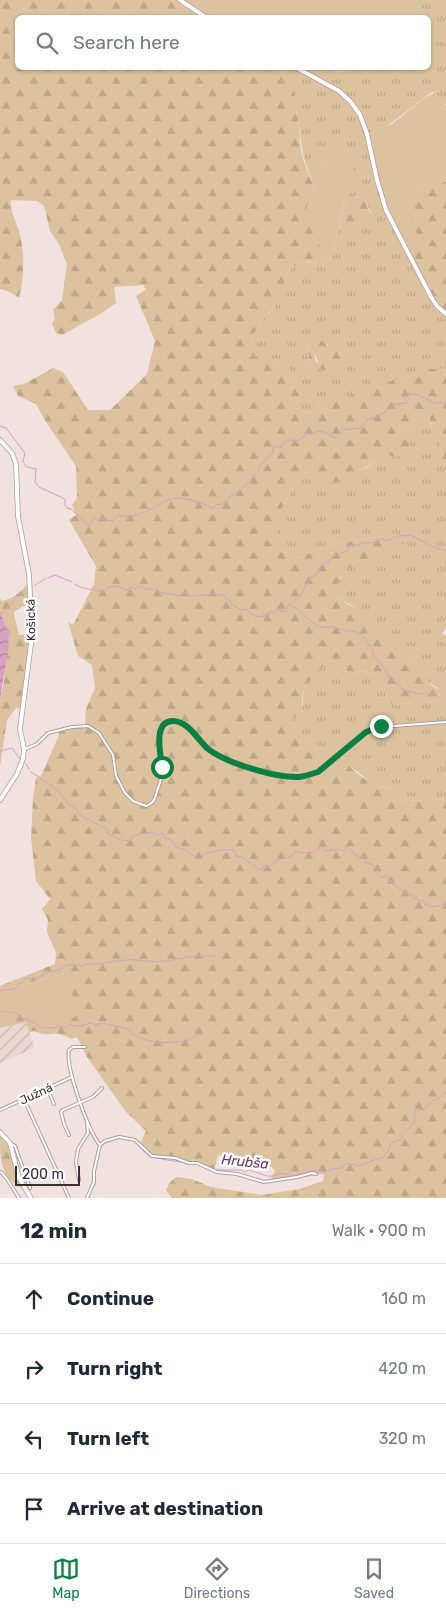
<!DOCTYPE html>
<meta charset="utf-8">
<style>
body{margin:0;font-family:Rubik,sans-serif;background:#f6f6f7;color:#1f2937}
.scale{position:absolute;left:15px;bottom:12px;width:65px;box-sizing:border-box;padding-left:5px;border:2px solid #352f2e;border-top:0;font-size:14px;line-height:18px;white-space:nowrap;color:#352f2e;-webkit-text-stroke:4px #fff;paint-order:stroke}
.stop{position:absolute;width:15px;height:15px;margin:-11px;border:4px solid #0b8043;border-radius:50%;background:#fff}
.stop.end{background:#0b8043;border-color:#fff;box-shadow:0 1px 5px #0008}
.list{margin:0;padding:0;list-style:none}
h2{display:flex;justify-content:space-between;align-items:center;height:65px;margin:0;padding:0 20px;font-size:21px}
h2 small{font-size:16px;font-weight:400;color:#747a83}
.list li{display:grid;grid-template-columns:32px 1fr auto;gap:15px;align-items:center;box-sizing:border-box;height:70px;padding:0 20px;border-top:1px solid #e0e1e3}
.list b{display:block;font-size:19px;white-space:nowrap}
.list em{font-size:16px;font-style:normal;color:#747a83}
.icon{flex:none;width:28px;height:28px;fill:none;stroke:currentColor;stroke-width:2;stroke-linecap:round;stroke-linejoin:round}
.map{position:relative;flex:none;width:446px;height:1198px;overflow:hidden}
.search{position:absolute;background:#fff;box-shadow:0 1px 4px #0004;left:15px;right:15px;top:15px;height:55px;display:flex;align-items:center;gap:12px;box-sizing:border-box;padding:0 18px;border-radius:8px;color:#747a83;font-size:19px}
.sheet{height:345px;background:#fff}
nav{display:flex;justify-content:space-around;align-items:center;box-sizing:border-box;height:70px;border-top:1px solid #e0e1e3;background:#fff;font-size:14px;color:#747a83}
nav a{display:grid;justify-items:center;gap:2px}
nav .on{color:#0b8043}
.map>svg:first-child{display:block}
.industrial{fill:url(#industrial-furrows)}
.grass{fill:url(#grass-tufts);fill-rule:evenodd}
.forest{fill:url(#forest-firs)}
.green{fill:#dcc29e}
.water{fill:url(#water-waves)}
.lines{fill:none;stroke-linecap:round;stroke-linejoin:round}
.stream{stroke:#d7a0c4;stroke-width:1}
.street-casing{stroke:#ab9d9b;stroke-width:4}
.secondary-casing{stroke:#ab9d9b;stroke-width:5.5}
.street{stroke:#fff;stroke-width:2}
.secondary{stroke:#fff;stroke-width:4}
.route{stroke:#0b8043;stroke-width:6}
.labels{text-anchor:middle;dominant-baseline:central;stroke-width:5;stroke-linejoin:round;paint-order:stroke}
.street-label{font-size:12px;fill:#352f2e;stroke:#fff}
.water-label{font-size:14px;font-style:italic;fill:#71305f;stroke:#fff}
</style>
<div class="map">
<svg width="446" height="1198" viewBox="0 0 446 1198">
<defs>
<pattern id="industrial-furrows" width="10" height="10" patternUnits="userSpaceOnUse" patternTransform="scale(1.25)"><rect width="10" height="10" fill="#edd5d1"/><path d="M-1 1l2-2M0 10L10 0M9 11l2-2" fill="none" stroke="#ccb7b4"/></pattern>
<pattern id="grass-tufts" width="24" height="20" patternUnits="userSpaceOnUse" patternTransform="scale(1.25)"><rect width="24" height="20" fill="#dcc29e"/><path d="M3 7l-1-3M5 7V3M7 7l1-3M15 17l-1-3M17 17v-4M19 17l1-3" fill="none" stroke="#bda788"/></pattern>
<pattern id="forest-firs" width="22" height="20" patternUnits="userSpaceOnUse" patternTransform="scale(1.25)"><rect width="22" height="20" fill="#dcc29e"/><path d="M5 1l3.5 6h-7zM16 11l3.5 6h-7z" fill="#bda788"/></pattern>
<pattern id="water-waves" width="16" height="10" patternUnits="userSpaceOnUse" patternTransform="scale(1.25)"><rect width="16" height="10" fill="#d7a0c4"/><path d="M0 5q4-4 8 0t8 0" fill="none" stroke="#af83a0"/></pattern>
</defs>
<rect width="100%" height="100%" fill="#f1e2e0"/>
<path class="industrial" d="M26,1022L35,1048L0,1063V1028Z"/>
<path class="grass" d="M415,0H446V105L443,104L435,92H432L386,127L446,314V369H427L411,377L361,389L347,397H317L320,406L319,411L306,413L295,408L296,404L299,400V391L291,386L289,380L291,373L281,363L285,368L283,370L270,365L254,354C254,348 252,340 254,334C260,320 275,310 280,296C285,283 283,271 298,264C306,260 316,265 324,261C327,260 330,257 333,255L344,200L349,194L342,152L339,146L308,170C295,139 304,91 279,68C298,68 346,76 361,68H401L408,70L410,68H428V18L407,17ZM351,194C355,198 358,197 362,199C366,201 369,209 371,213C363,223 350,223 340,230L345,201ZM320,339C330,349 341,349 342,366L337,364L335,371H333V367L320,365L318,368L314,354L310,361L307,343Z
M420,415L428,416L435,439L441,445L442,459L446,461V628L442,633L446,636V690H441L425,680L410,656L350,604L335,597L336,586L344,572L358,561L381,557L404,543L401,535H390L328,545L298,558L281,550L274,538L280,524V512L296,483L304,477L313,478L322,485L366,468L383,454Z
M331,661L338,663L351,674L363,671L374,673L383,684L388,701L393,705L446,700V799C431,801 417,799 402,802L391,788L374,785L345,762L327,766L294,729L291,719L303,706C301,684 313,672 331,661Z"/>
<path class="forest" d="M0,0H180L207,17L18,18V68H279C303,89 296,127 302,155C305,167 311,179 316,191L308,203L328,259L323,263C314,263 304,260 296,265C281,274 286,286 279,299C272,311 260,321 254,334C252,340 254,348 254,354C263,360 272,366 283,370L285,368L280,362H285L289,367L292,377L289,380L293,388L296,387L299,391V400L296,404L295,408L306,413L319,411L320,406L317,397H347L361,389L372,385L411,377L427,369H446V461L442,459L441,446L435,440L429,417L420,415L406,430L410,451L398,457L383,454C363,470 348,481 322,485L313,478L304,477L296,483L280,512V524L274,538L281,550L298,558L328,545L390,535H401L404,543L381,557L358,561L344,572L336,586L335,597C359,609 395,635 411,657C420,669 428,691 446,690V700L393,705L388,701L383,684L374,673L363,671L351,674L338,663L331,661C319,669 307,678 303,693C301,699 304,706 300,712C298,715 294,717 291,719L294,729L327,765L339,752C349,770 371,787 391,788L402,802C417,799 431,801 446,799V1198H172L166,1190L170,1182L176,1177L192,1179L211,1187L262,1195L299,1189L323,1181L324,1175L322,1174L269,1183L275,1170L271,1167L218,1155L214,1171L195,1162L189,1163L175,1158L157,1157L150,1154L140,1144L146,1131L126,1112L87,1057L77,1037L71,1039C55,1030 55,1036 42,1034C37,1032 35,1030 29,1032L26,1022L0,1028V1011L14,1009L24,1017L65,973L0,991V986L55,964L56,953L47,932L48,920L42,909L50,899L36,881L31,839L33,798L36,778L41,776L59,735L58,730L85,724L86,709L95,688L92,665L78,656L68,622L73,625L94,584L96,566L69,520L76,515L72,505L77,498L76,466L46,422L36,404L18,396L13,386L24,384L53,368L63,372L88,410H110L147,374L155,341L136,296L146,289L143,285L114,287L116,303L102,313L62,335L56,333L52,324L55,318L53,310L62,300L67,264L60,246L50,231L44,206L37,201L11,200C10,213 17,223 20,235C25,256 24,277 19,298L10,292L0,289Z
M437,177L446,183V314L440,309L409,255L422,250L411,216L402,206Z
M351,194L355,197L364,199L371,215C363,223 350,222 342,231L340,230L345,201Z
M312,335L320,339L328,346L332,343L334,344L335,350L341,351L342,353V357L344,358L342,366L337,364L335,371L333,372L331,369L333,367L330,366L327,377L326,369L323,370L320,365L319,368L324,373L323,375L320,376L318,372L316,371L315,366L313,364L318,362L315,354L310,361C309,357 307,343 308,339Z
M30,582L31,602L15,611L14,614L19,635L32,633L31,659L23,709L16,708L7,720L0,766V699L3,687L9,634L0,611V598L1,601C14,599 21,591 30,582Z
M0,1135C12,1140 19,1176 24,1189C0,1177 0,1161 0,1135Z"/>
<path class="green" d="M180,0H415L407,18L207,17Z
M297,68H361L355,71H334L323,80Z
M435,92L443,104L446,106V183L437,177L403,206L411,216L422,250L409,255L382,197L367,134L392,124L422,100Z
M339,146L342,152L365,187L349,194L344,200L333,255L328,259L314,235L305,213L308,203L316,191L308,170Z
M65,973L79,1014C56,1031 35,1027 14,1010L0,1011V991Z"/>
<path class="water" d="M0,611L9,634L8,651L0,699Z"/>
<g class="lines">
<path class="stream" d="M0,426L6,428L25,453L23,462L27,467L36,469L35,482L39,487L65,499V505L67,508L71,509L89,526L94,518L113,521L118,515C135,521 153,507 168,500C180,495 203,502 213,509L216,505L222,504L229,499L230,496L241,490L259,470V466L273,453V448L275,446L281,448L282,444L288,440L296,441L304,437L305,434H312L317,431L324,432L335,438L338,437V433L341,430L361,428L367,420L381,415L395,404L407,403L408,402L403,397L407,393L419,395L434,403H446
M48,578L55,575L72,582
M75,584C83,590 94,589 104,592L109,587L117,586L127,590L131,587L135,589L142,586L146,590C154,587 156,592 163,593C168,594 171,593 177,596L185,593L190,596C198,595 203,597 211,593L217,595L222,594L230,601L231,604L241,610L246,609L254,616L262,617L270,612L274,613L278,610L285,612L287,609L288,605C300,607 306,620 316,625C322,628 326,627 332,627C338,627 333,628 339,629C354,633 359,628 368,644C371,648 373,649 373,654L388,674V676C395,678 394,683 400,687C409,694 425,695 437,694
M34,586L46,578
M288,605L301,595L310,578L318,573L323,564L329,561L333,556L347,551L349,546L359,545L362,543C369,544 376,542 382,539L387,541L397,536L411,535L428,545L446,551
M0,615L26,589
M0,751L12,748L20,759
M26,764L29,769
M31,772L59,791L67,803L75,808L83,817L107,829V833L121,840L130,841L132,836L138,834
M143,833C148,833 152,831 156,835L162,833L165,838L172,840L176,847L186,850L197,859L202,857L206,853C217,852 225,846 236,852V856L242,857L260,870L263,869V866H272L275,861L292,856L296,851L300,853L315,852L317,849L322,846L325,851L339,849L343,851L346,846L348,847L355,855L364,858L366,863L371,864L379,870L377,873L380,877L388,876L389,881L394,882L393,885C400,887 401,893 413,895L414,899L417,898L419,901L423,900L425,905H430L431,907L442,905L446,901
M0,991L15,988L26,978C32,981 44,976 48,972C64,972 62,961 82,966L85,964C99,965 113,961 127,960C140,959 152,963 165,961C183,958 196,955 214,956
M0,1011L16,1013L22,1018L28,1019L43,1028L65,1027L68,1025L80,1026L91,1023L95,1025L102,1023L112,1025L128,1029L131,1033L146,1040L159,1043L186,1041L198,1034H203
M407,1131L414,1122L415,1111L425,1109L432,1101L437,1099L446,1092
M134,1141C139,1145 143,1152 149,1156C152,1158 191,1164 197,1164
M100,1148L105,1143L113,1140
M201,1164L218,1170H242L245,1172L249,1170L267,1176H274L280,1173L294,1176L313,1170L326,1172L332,1169L342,1168L346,1163L361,1166L376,1159L383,1158L387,1153L391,1143L401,1140L403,1135
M92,1189L95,1183V1172L99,1154
M89,1198L90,1193"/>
<defs>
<path id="street" d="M25,749L37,744L48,733L72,727L88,726L99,733L113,755L116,776L125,793L133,801L146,806C154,803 155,799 157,791C160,784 162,776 162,768C162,752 154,735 166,722C183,718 190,731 200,741C207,749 216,754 225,758C244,768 277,777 298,777C331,776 349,734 381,727L446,722
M85,1047H73L69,1050C65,1067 88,1129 99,1144
M47,1088L54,1104
M24,1099L69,1198
M0,1110L72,1077
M69,1135L64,1124L61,1112L63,1110L93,1097L102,1088
M10,1143L15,1146L30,1188
M1,1172L7,1179L19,1198
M79,1180L76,1162L78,1149L88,1133L87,1122
M87,1198L94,1182V1171L100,1145L105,1141L119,1137L135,1140L152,1156L175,1158L189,1163H197L217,1172L237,1174L264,1182L297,1177L312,1173L316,1174"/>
<path id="secondary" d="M180,0L207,18
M297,68L339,91L351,102L360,115L367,134L377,180L386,210L431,297L437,306L446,314
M0,440L12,453L16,464L18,516L29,574L32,636L20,729L24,749L23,759L17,774L0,800
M0,1132L10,1143L19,1178L31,1198"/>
</defs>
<use href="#street" class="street-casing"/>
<use href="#secondary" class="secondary-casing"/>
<use href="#street" class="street"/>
<use href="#secondary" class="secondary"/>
</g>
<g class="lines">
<path class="route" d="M162,767C161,755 152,721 173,721C188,721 198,740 208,749C226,763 276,778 299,777C306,776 312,774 318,772L366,732L381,726"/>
</g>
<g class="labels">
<g class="street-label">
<text transform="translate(31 620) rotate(-91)">Košická</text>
<text transform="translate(36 1094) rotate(-25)">Južná</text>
</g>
<g class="water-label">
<text transform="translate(245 1162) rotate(6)">Hrubša</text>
</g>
</g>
</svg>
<div class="scale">200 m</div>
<div class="stop" style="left:162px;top:767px"></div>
<div class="stop end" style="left:381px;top:726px"></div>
<div class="search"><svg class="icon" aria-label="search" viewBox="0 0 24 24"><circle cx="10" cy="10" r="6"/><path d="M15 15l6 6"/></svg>Search here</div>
</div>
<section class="sheet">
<h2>12 min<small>Walk · 900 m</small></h2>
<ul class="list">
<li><svg class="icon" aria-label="ahead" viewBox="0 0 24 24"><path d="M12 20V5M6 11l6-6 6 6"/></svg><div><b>Continue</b></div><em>160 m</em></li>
<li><svg class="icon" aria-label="right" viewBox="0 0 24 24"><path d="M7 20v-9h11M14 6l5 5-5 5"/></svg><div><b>Turn right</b></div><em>420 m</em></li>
<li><svg class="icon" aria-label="left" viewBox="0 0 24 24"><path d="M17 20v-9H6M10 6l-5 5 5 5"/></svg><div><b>Turn left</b></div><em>320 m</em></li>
<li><svg class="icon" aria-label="arrive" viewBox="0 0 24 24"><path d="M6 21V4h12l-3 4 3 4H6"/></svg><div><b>Arrive at destination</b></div></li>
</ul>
</section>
<nav>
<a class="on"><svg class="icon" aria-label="map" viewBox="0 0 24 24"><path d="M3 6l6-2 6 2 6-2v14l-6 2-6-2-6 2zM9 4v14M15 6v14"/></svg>Map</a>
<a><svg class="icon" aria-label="directions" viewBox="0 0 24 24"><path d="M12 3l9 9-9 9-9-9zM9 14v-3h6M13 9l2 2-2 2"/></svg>Directions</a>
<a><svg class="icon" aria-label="saved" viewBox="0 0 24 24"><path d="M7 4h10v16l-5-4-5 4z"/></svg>Saved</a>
</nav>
